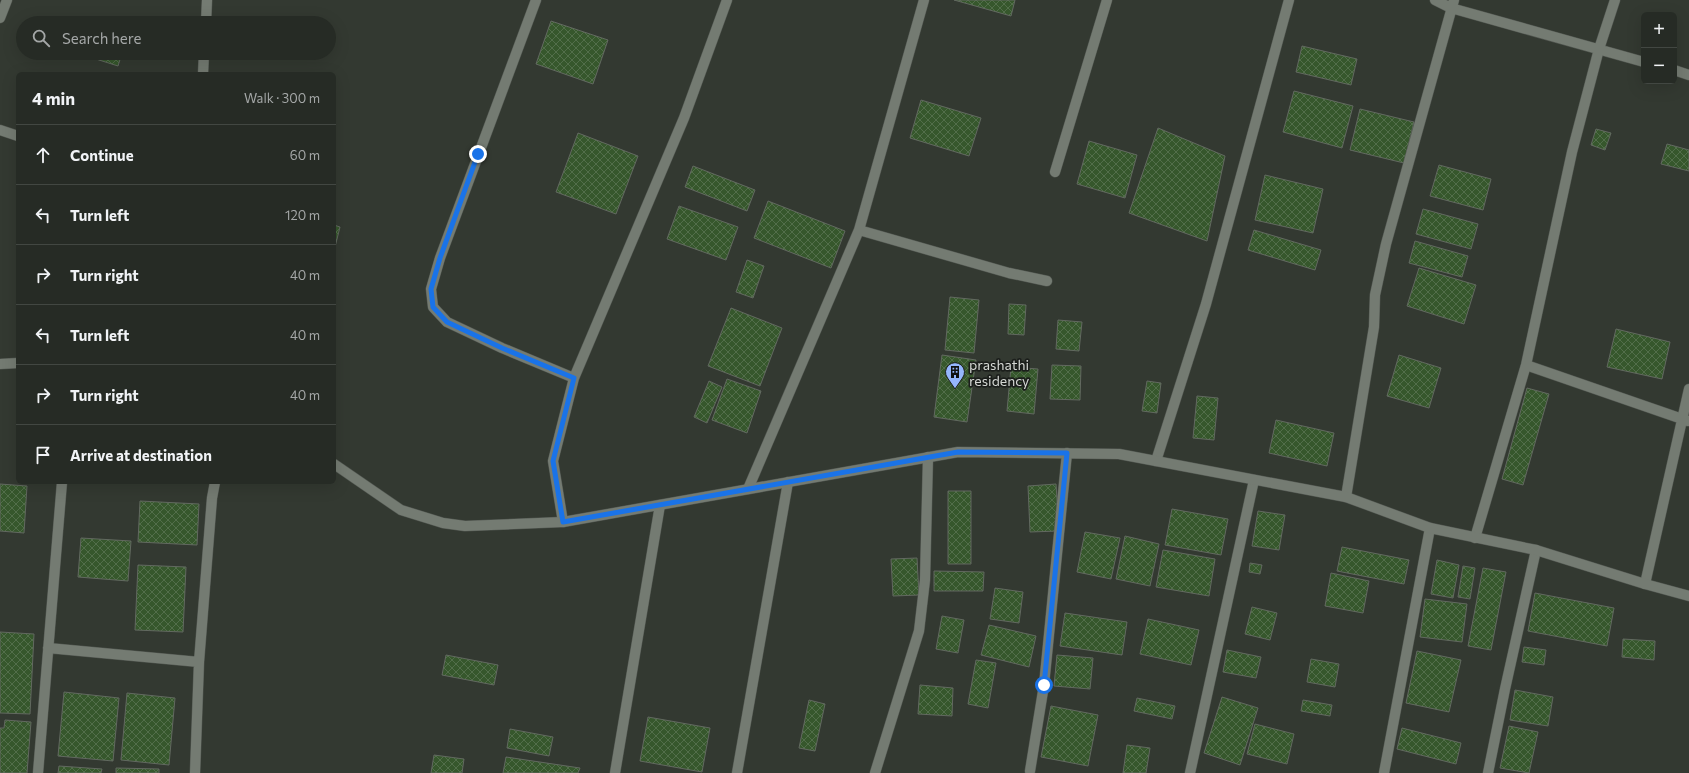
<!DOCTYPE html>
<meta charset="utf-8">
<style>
body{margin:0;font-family:Commissioner,sans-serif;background:#2e332d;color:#f1f3f6}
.controls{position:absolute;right:12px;top:12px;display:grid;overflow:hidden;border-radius:6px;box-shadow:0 4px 16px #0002}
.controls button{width:36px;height:36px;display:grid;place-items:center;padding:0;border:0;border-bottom:1px solid #424742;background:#262b25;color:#f1f3f6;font:20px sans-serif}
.stop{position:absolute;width:12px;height:12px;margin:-9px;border:3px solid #1a73e8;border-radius:50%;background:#fff}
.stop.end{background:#1a73e8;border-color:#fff;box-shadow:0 1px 4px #0008}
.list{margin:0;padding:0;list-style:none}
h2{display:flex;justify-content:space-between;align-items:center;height:52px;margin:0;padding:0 16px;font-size:17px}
h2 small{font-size:13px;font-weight:400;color:#a4a7a7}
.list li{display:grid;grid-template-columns:26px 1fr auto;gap:12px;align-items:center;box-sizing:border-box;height:60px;padding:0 16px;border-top:1px solid #424742}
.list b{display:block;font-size:15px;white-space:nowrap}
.list em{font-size:13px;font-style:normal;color:#a4a7a7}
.icon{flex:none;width:22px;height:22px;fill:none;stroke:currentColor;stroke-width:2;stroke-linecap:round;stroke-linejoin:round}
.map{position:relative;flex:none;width:1689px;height:773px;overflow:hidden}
.search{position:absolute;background:#262b25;box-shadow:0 4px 16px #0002;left:16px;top:16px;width:320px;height:44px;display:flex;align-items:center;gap:10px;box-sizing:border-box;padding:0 14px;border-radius:22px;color:#a4a7a7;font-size:15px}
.panel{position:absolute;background:#262b25;box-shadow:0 4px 16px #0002;left:16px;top:72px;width:320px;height:412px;border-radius:6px}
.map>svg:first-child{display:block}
.building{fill:url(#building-cross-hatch);stroke:#626960}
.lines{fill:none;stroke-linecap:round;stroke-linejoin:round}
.street-casing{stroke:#525751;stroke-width:11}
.secondary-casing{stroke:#525751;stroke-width:11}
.street{stroke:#747b72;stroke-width:10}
.secondary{stroke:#747b72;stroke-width:10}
.route{stroke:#1a73e8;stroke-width:5}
.labels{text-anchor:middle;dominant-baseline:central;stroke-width:3.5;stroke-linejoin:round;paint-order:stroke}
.poi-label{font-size:14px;fill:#d5d8d4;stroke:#1c1f1c;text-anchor:start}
</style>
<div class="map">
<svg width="1689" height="773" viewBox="0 0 1689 773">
<defs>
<pattern id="building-cross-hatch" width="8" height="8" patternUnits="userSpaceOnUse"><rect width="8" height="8" fill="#36572c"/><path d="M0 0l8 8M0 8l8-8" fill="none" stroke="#526e4a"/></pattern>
</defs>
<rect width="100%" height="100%" fill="#333931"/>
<path class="building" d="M954,0H1015L1011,16Z
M551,21L608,40L593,84L536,64Z
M1302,46L1357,59L1351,85L1296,72Z
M77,53H122L118,66Z
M1294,91L1353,106L1342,148L1283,132Z
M921,100L981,118L969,156L910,138Z
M1360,109L1414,122L1404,163L1350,150Z
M1158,128L1225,156L1207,241L1129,213Z
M1596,129L1611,133L1605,150L1591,145Z
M578,133L638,156L616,214L556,192Z
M1089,141L1137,155L1125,198L1077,184Z
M1667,144L1689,150V171L1661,164Z
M1439,165L1491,179L1483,210L1430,196Z
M693,166L755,190L747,211L685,187Z
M1265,175L1323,189L1313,233L1255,220Z
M768,201L845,231L831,268L754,238Z
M679,206L738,227L726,260L667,239Z
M1423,209L1478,224L1471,249L1416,234Z
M334,225L340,227L334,251Z
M1254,230L1321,250L1315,270L1248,250Z
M1415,241L1468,256L1462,277L1409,263Z
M747,260L764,266L753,298L736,292Z
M1419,268L1476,285L1464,324L1407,306Z
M950,297L979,300L974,353L945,350Z
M1009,304L1026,305L1024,335L1008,334Z
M731,308L782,328L760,386L708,366Z
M1058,320L1082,322L1079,351L1056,349Z
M1616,329L1670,342L1662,379L1607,367Z
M942,355L976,360L967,422L934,417Z
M1399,355L1441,368L1429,408L1387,396Z
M1052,365L1081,366L1080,400L1050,399Z
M1011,367L1038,369L1034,414L1007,411Z
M727,379L761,391L747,433L712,420Z
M709,381L722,387L707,423L694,417Z
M1147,381L1161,383L1157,413L1142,411Z
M1527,388L1549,394L1523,485L1502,479Z
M1197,396L1218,398L1214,440L1193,438Z
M1276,420L1334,433L1327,466L1269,453Z
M0,484L27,486L24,533L0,531Z
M1056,484L1059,531L1030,532L1028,486Z
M948,491H971V564H948Z
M140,501L199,504L197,545L138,542Z
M1172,509L1228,519L1221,555L1165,545Z
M1258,511L1285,515L1279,550L1252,546Z
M1085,532L1120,538L1111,579L1077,572Z
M1125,536L1159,544L1150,586L1116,579Z
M81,538L131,541L128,581L78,577Z
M1342,547L1409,560L1404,584L1337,571Z
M1163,550L1215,559L1209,596L1156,587Z
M917,558L919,595L893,596L891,559Z
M1437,560L1459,565L1453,598L1431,594Z
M1250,563L1262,565L1260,574L1249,572Z
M138,565L186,567L183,632L135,630Z
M1463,566L1475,568L1470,599L1458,597Z
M1483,568L1506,572L1491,650L1468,646Z
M934,571L984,572L983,591H934Z
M1331,573L1369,581L1363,613L1325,606Z
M995,588L1023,592L1019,623L990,619Z
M1535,593L1614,608L1607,646L1528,631Z
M1425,599L1467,604L1462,642L1420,637Z
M1252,607L1277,613L1270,640L1245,634Z
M1065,613L1127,622L1122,655L1060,646Z
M942,616L964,620L958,653L936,649Z
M1148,619L1199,630L1191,665L1140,654Z
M989,625L1036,636L1029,667L981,655Z
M0,632L34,634L30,714L0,713Z
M1623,639L1655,641L1654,660L1622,657Z
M1524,647L1546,650L1544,665L1522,662Z
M1227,650L1261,657L1256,678L1223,672Z
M1417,651L1461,660L1449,712L1406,703Z
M446,655L498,665L494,685L442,675Z
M1057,655L1093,658L1090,689L1054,686Z
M1311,659L1339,664L1335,687L1307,682Z
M976,660L996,663L988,708L968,704Z
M920,685L953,688L952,716L918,714Z
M1515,690L1553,697L1548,726L1510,720Z
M64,692L119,698L113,761L58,756Z
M127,693L175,698L169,765L121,760Z
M1222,697L1258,708L1240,765L1204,753Z
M1137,698L1175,706L1172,719L1134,711Z
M809,700L825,704L815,751L799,748Z
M1303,700L1332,705L1330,716L1301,711Z
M1051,706L1098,715L1088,766L1041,757Z
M648,717L710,728L702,772L640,761Z
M5,720L31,722L27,773H0V728H4Z
M1255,724L1294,734L1287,764L1247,754Z
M1509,726L1538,732L1529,773L1500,768Z
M1402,728L1461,743L1456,764L1397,749Z
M510,729L553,737L549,756L507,748Z
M1127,745L1150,748L1146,773H1123Z
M434,755L464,759L462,773H431Z
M506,757L580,768L578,773H503Z
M59,766L102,769L101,773H58Z
M116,768L159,769V773H116Z"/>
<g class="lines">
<defs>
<path id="street" d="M536,0L440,258L431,289L433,307L447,322L502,348L574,378
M924,0L859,230L1009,273L1047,281
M1435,0L1451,8L1644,62
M0,18L7,0
M1674,70L1689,75
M0,130L18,136
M1055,172L1107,0
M0,364L18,363
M1526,365L1688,421
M1156,461L1206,304L1289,0
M748,489L859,230
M1346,497L1374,327L1375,295L1386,244L1454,0
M563,522L553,461L574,378L684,118L727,0
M1475,538L1526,365L1572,152L1599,49L1615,0
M1645,584L1689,389
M48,648L199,662
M1030,771L1044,685L1067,453
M38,773L62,482
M195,773L199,662L212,498L215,482
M615,773L660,505
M737,773L788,482
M875,773L919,631L925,580L928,457
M1190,773L1254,480
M1384,773L1430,528
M1488,773L1505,689L1536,550"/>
<path id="secondary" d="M206,23L207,0
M203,74L204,53
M334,464L401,510L443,523L465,526L563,522L958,452L1119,454L1346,497L1430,528L1536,550L1645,584L1689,596"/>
</defs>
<use href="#street" class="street-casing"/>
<use href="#secondary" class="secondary-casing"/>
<use href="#street" class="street"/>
<use href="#secondary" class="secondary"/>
</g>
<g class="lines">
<path class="route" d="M478,154L440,258L431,289L433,307L447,322L502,348L574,378L553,461L563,522L958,452L1067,453L1044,685"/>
</g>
<defs>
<symbol id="building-pin" viewBox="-11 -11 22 30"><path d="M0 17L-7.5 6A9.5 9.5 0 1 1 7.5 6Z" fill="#95b6fd" stroke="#1c1f1c"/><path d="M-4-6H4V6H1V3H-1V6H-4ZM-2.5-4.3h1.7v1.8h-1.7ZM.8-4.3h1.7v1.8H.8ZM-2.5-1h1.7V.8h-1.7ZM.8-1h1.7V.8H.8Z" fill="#111"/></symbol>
</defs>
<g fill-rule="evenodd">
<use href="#building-pin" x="944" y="361" width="22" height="30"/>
</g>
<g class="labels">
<g class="poi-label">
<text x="969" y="364">prashathi<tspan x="969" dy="16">residency</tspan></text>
</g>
</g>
</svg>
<div class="controls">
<button>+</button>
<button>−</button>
</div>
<div class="stop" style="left:1044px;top:685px"></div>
<div class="stop end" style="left:478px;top:154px"></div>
<div class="search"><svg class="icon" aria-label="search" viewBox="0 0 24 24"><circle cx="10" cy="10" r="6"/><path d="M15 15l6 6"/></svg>Search here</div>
<section class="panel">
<h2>4 min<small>Walk · 300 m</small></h2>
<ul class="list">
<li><svg class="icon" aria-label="ahead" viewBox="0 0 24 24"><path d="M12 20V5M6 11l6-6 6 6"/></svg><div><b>Continue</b></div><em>60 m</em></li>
<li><svg class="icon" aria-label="left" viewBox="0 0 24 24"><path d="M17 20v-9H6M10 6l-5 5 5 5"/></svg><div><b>Turn left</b></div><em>120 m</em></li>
<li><svg class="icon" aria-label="right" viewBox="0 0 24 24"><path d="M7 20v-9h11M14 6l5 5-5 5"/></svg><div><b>Turn right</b></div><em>40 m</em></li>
<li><svg class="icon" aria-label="left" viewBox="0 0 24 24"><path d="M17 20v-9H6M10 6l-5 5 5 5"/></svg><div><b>Turn left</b></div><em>40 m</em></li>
<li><svg class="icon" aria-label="right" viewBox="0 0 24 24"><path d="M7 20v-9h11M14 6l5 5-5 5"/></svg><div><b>Turn right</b></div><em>40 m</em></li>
<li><svg class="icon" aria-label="arrive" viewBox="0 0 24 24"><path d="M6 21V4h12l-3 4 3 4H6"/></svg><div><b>Arrive at destination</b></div></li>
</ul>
</section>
</div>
